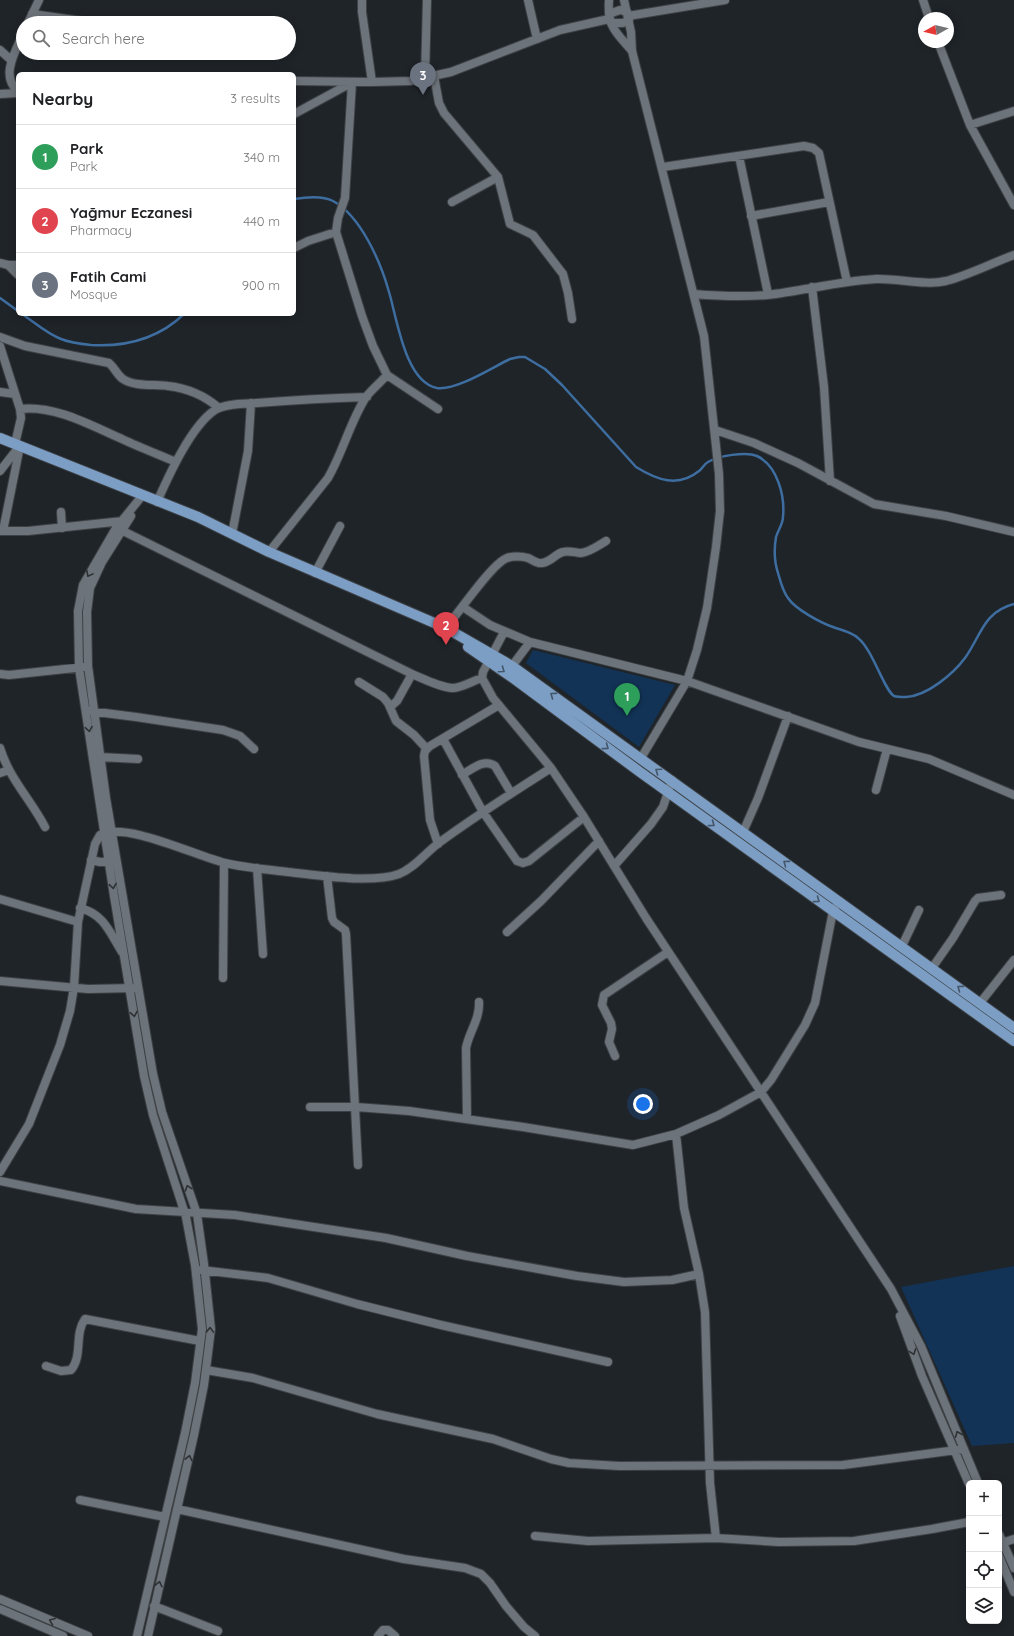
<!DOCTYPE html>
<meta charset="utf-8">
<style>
body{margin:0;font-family:Quicksand,sans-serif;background:#f2f2f2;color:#202124}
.controls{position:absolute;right:12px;bottom:12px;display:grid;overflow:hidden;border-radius:6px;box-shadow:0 2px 10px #0003}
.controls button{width:36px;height:36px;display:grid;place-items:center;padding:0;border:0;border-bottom:1px solid #e0e0e0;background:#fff;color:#202124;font:20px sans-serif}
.compass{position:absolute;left:918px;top:12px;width:36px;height:36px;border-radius:50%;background:#fff;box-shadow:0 2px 10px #0003;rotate:262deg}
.you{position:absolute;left:643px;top:1104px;width:14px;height:14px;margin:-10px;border:3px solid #fff;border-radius:50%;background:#1a73e8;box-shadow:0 0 0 6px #1a73e833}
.badge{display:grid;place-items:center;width:26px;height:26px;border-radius:50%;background:#2563eb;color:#fff;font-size:13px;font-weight:700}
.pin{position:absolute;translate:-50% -33px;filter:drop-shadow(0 1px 2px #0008)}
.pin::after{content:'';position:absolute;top:21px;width:14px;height:12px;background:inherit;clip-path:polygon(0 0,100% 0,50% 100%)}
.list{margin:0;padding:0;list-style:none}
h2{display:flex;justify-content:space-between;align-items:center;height:52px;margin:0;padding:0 16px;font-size:17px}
h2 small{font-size:13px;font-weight:400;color:#757577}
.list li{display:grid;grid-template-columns:26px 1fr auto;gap:12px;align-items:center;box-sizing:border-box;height:64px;padding:0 16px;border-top:1px solid #e0e0e0}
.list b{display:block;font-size:15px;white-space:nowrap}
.list p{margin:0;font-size:13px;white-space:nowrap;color:#757577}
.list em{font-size:13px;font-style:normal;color:#757577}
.icon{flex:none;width:22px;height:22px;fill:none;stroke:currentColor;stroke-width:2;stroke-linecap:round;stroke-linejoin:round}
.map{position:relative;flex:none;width:1014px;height:1636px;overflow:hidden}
.search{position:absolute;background:#fff;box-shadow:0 2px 10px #0003;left:16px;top:16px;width:280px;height:44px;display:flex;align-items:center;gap:10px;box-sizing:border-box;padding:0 14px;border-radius:22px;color:#757577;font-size:15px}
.panel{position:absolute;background:#fff;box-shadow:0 2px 10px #0003;left:16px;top:72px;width:280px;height:244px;border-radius:6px}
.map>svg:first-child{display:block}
.green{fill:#123356}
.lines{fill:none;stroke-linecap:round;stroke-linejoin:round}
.stream{stroke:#3e6da0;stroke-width:2.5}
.minor-casing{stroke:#3d4145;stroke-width:10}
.major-casing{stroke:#3d4145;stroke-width:12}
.minor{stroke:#6d737a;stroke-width:8}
.major{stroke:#7c9ec4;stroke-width:10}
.oneway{stroke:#2d3134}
.oneway2{stroke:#44566a}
</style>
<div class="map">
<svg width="1014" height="1636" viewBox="0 0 1014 1636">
<rect width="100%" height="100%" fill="#1f2429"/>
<path class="green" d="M533,650L675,685L639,747L526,663Z
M1014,1266V1443L972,1446L901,1287Z"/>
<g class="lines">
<path class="stream" d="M294,199C306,197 322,195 333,201C361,216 381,263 389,292C397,318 405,382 437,388C456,391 493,367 510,359L519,357H525L545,369L562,385L636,467C657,480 678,488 699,471C702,469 704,464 708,462C718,456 746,451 757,456C778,466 785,497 783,517C783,524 778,530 776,537C774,549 774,561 778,573C780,580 783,592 788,598C795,609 821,623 833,627C841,630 852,632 858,638C873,650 884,690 894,696C897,697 903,697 906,697C927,696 953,674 965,658C981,636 983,612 1014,604
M0,298L18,311
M22,314C34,322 47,334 61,339C71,343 81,344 91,345C126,347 158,339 184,314"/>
<defs>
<path id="minor" d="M362,0V12L372,82
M528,0L537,39
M609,0C607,27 616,32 632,51
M624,0L631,32L632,51L704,336L719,474L720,511L716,547L707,608L697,650L687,681L641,758
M923,0L929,18
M32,14L96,23
M609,14L620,10L627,12
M628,16L725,0
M28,23L39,0
M611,23H623L629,20
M938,42L970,125L1014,205
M0,50L11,60
M434,76L439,103L444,113L498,177L510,224L533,235L563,274L568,293L572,319
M425,78L427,0
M294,81L372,82L410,81L451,72L560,30L609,19
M352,82L345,198L338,218L336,232L362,316L373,346L387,375L438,409
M18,91C0,77 15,52 23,34
M0,94L18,93
M294,114L351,83
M970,125L1014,111
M739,156L768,294
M663,167L804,146L813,148L819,153L847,282
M452,202L498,177
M751,216L829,202
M294,248L308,241L336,232
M0,263L8,265H18
M8,265L18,275
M812,287L824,387L830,481
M694,294C718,296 743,297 767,295C803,291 839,281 876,279C898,278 924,286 946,281C969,275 992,263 1014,255
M0,337L25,346L109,363C115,368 117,375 123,379C135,387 155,384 168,386C186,388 205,396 219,408
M0,346L20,409L21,418L15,444
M0,392L15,394
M20,409C55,405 90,425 122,439C139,447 157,454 176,462
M715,430L754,443L798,463L874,504L946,516L1014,532
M0,471L18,448
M157,502C169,475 191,426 215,410C226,403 245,404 257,403C294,400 330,398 367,397
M61,512L62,528
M131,516L102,562L90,588L87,612L88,666L106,798L153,1074L162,1112L197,1214L204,1264L211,1329L204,1385L194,1435L148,1636
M119,529L412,674C424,679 439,687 452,688C462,688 472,681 482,678
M0,531H28L123,521
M3,531L20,446
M232,534L248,451L251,403
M269,552L328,478C343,452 350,422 366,397C372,389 381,382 387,375
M315,573L340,526
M463,607L490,625L530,642L687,681L859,742L929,759L1014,795
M443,631C456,617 492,563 507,558C512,556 522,556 528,558C533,560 537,564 542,563C551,562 555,554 563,552C570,550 575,553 581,553C590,552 599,545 606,541
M504,632L483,672L482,678L493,698L551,768L584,817L646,918L891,1289L921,1346L978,1483
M512,666L530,642
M0,674L9,675L84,667
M359,682L383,697L388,703L396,721L414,735L427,749
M390,707L397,701L412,674
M89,711L136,717L223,730L240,736L254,749
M443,739L483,812L517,861L523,863L529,861L584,817
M0,748C9,778 31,800 45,827
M100,757L138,759
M0,773L9,770
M462,775C472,769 484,758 495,766L511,793
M876,790L887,749
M743,832L758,798L788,716
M438,844L430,820L424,756L425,751L430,746L499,705
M91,860L100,862L114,861
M614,866L651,824L663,807L672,780
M257,868L263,954
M327,876L332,918L334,922L345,930L346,934L358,1165
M0,899L78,922
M80,908C104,914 110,933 122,952
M507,932L541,901L599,841
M902,946L919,910
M932,968L953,938L975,901L978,898L1001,895
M223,978L224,863
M0,981L88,989L135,988
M980,1003L1014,960
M615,1056L609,1042L612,1029L611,1023L602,1005L604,995L668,952
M310,1107H356L409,1111L523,1127L633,1145L676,1134L719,1115L761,1092L771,1080L805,1025L815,1003L833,911L839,901
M467,1119L466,1048C469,1032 480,1019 479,1002
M676,1134L684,1208L699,1274L705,1312L710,1483L716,1538
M0,1172L29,1124L60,1045L70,1011L74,987L78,922L95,844L100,835C125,821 196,856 225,863C245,868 267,869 288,872C317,875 371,884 399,874C415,868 426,852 440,842C476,816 513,792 551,768
M0,1181L136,1209L235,1215L386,1238L467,1256L577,1276L624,1282L672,1280L699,1274
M201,1270L268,1278L357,1304L441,1325L608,1362
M900,1316L922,1376L969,1484
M46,1366L61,1371L71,1370C83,1356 74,1334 85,1319L200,1341
M206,1370L253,1378L377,1414L493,1439L551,1459L569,1463L619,1466L843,1465L964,1449
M80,1500L165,1517
M177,1509L404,1559L465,1568L481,1574L490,1583L506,1606L524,1627L535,1636
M999,1534L1014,1568
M535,1536L588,1541L716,1538L779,1542L854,1541L932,1529L969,1522
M999,1544L1014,1539
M999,1556L1014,1592
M0,1599L88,1636
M154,1606L218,1631
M0,1609L63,1636
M137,1636L185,1433L195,1383L202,1329L195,1265L186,1217L153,1115L144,1076L114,896L79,668L78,611L83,585L116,528L142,496
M378,1636L383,1630H388L395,1636"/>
<path id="major" d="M0,438L198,517L269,552L446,628L512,666L1014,1028
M468,647L513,678L640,772L1014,1041"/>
</defs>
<use href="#minor" class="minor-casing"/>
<use href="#major" class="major-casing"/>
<use href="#minor" class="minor"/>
<use href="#major" class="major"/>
</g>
<defs><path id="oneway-chevron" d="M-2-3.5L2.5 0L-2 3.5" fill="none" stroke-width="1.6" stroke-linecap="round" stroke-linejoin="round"/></defs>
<g class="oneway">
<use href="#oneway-chevron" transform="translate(89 574) rotate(118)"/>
<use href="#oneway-chevron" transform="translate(89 729) rotate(81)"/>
<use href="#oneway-chevron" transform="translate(113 886) rotate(81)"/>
<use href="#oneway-chevron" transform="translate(134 1014) rotate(80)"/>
<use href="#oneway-chevron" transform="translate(188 1188) rotate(-109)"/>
<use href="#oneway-chevron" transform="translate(210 1330) rotate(-88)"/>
<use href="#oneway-chevron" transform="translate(913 1352) rotate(70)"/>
<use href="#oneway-chevron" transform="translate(958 1434) rotate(-112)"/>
<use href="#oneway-chevron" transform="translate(189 1458) rotate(-77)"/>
<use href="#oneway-chevron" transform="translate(159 1584) rotate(-77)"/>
<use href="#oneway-chevron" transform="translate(52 1621) rotate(-158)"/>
</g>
<g class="oneway2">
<use href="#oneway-chevron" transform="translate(502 670) rotate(35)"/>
<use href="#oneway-chevron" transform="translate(553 695) rotate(-144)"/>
<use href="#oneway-chevron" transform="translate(606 747) rotate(37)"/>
<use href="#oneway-chevron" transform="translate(658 771) rotate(-145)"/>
<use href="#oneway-chevron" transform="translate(712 824) rotate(36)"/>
<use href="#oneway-chevron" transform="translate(786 863) rotate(-144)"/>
<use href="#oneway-chevron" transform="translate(817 900) rotate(36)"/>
<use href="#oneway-chevron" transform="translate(960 988) rotate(-144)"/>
</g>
</svg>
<div class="controls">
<button>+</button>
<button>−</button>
<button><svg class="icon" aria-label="locate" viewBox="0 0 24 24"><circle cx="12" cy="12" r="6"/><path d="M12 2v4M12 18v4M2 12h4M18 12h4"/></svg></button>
<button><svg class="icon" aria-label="layers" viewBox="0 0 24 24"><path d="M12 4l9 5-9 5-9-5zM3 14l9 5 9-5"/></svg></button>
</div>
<svg class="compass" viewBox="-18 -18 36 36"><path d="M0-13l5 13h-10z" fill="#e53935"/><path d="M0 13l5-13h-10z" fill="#757577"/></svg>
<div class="you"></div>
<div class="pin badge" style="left:627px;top:716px;background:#2e9e5b">1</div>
<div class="pin badge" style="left:446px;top:645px;background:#e0444e">2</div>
<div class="pin badge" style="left:423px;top:95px;background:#6b7280">3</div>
<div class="search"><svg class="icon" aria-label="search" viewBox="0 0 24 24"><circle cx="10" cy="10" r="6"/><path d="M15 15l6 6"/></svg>Search here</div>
<section class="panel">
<h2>Nearby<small>3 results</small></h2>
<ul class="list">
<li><span class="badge" style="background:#2e9e5b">1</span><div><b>Park</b><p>Park</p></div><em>340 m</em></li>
<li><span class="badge" style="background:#e0444e">2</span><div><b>Yağmur Eczanesi</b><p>Pharmacy</p></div><em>440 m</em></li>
<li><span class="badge" style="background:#6b7280">3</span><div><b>Fatih Cami</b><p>Mosque</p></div><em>900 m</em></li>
</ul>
</section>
</div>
